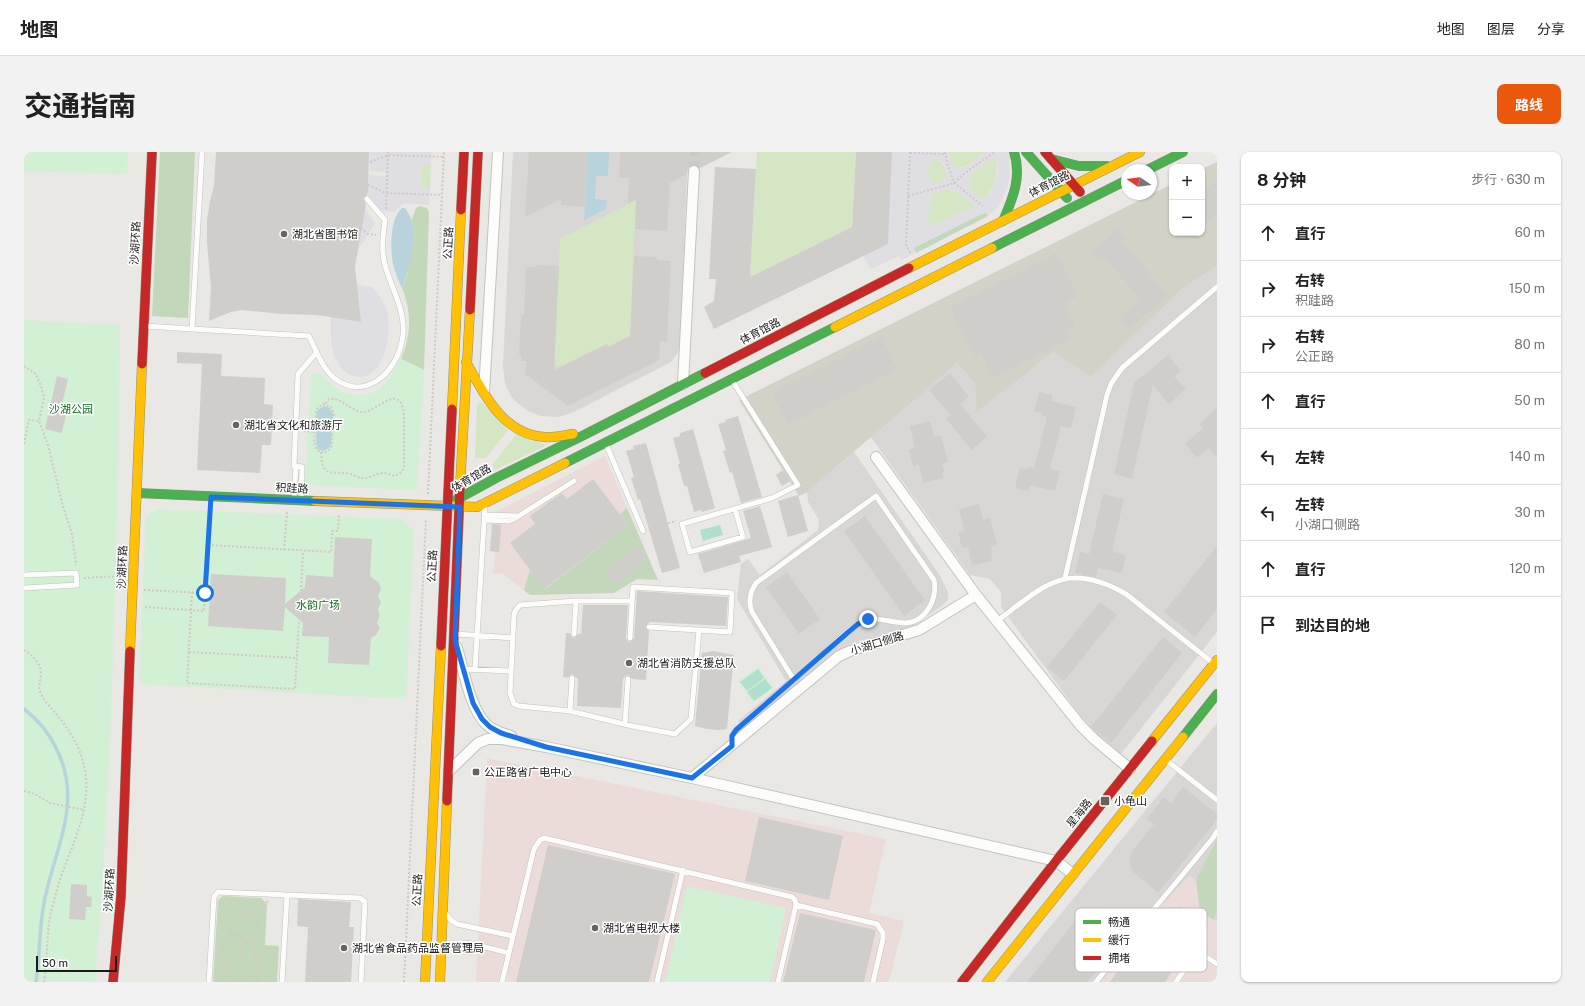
<!DOCTYPE html>
<html lang="zh">
<meta charset="utf-8">
<style>
body{margin:0;font-family:"Public Sans","Noto Sans SC",sans-serif;background:#f2f2f2;color:#222}
.controls{position:absolute;right:12px;top:12px;display:grid;overflow:hidden;border-radius:8px;box-shadow:0 1px 3px #0004}
.controls button{width:36px;height:36px;display:grid;place-items:center;padding:0;border:0;border-bottom:1px solid #e0e0e0;background:#fff;color:#222;font:20px sans-serif}
.compass{position:absolute;left:1097px;top:12px;width:36px;height:36px;border-radius:50%;background:#fff;box-shadow:0 1px 3px #0004;rotate:283deg}
.scale{position:absolute;left:12px;bottom:10px;width:81px;box-sizing:border-box;padding-left:4px;border:2px solid #1b1b1b;border-top:0;font-size:11px;line-height:14px;white-space:nowrap;color:#1b1b1b;-webkit-text-stroke:3px #fff;paint-order:stroke}
.stop{position:absolute;width:12px;height:12px;margin:-9px;border:3px solid #1a73e8;border-radius:50%;background:#fff}
.stop.end{background:#1a73e8;border-color:#fff;box-shadow:0 1px 4px #0008}
.list{margin:0;padding:0;list-style:none}
h2{display:flex;justify-content:space-between;align-items:center;height:52px;margin:0;padding:0 16px;font-size:17px}
h2 small{font-size:13px;font-weight:400;color:#767676}
.list li{display:grid;grid-template-columns:26px 1fr auto;gap:12px;align-items:center;box-sizing:border-box;height:56px;padding:0 16px;border-top:1px solid #e0e0e0}
.list b{display:block;font-size:15px;white-space:nowrap}
.list p{margin:0;font-size:13px;white-space:nowrap;color:#767676}
.list em{font-size:13px;font-style:normal;color:#767676}
.icon{flex:none;width:22px;height:22px;fill:none;stroke:currentColor;stroke-width:2;stroke-linecap:round;stroke-linejoin:round}
.map{position:relative;flex:none;width:1193px;height:830px;overflow:hidden;border-radius:8px}
header{display:flex;align-items:center;gap:24px;box-sizing:border-box;height:56px;padding:0 20px;background:#fff;border-bottom:1px solid #e0e0e0}
header strong{font-size:19px}
nav{display:flex;gap:22px;margin-inline-start:auto;font-size:14px}
.intro{display:flex;align-items:center;justify-content:space-between;box-sizing:border-box;height:96px;padding:0 24px}
h1{margin:0;font-size:28px}
.button{padding:10px 18px;border-radius:8px;background:#ea580c;color:#fff;font-size:14px;font-weight:700}
main{display:flex;gap:24px;padding:0 24px}
aside{flex:1;background:#fff;border-radius:8px;box-shadow:0 1px 3px #0004}
.map>svg:first-child{display:block}
.residential{fill:#d8d7d5}
.commercial{fill:#ebdcda}
.construction{fill:#d2d2c6}
.grass{fill:#d4e6c4}
.forest{fill:#c3d8ba}
.park{fill:#d2f0d4}
.pitch{fill:#b0e0cd}
.plaza{fill:#dfdee3;fill-rule:evenodd}
.water{fill:#b8d3dc}
.lines{fill:none;stroke-linecap:round;stroke-linejoin:round}
.stream{stroke:#b8d3dc;stroke-width:3.5}
.building{fill:#d0cecb}
.street-tunnel{stroke:#cac9c6;stroke-width:10;stroke-dasharray:10 5;stroke-linecap:butt}
.lane-casing{stroke:#c2c2c0;stroke-width:6}
.street-casing{stroke:#c2c2c0;stroke-width:12}
.fast-casing{stroke:#8f927e;stroke-width:10}
.slow-casing{stroke:#8f927e;stroke-width:10}
.jam-casing{stroke:#8f927e;stroke-width:10}
.path{stroke:#d4c7c5;stroke-width:2;stroke-dasharray:2 2;stroke-linecap:butt}
.lane{stroke:#fcfcfb;stroke-width:5}
.street{stroke:#fcfcfb;stroke-width:10}
.fast{stroke:#4caf50;stroke-width:9}
.slow{stroke:#ffc107;stroke-width:9}
.jam{stroke:#c62828;stroke-width:9}
.route{stroke:#1a73e8;stroke-width:5}
.poi-dot{fill:#636361;stroke:#fff;stroke-width:1.5}
.labels{text-anchor:middle;dominant-baseline:central;stroke-width:3;stroke-linejoin:round;paint-order:stroke}
.street-label{font-size:11px;fill:#1b1b1b;stroke:#fff}
.poi-label{font-size:11px;fill:#1b1b1b;stroke:#fff;text-anchor:start}
.park-label{font-size:11px;fill:#10721d;stroke:#fff}
.key{fill:#fff;stroke:#bbb;stroke-width:1}
.key-label{font-size:11px;fill:#1b1b1b}
</style>
<header>
<strong>地图</strong>
<nav><a>地图</a><a>图层</a><a>分享</a></nav>
</header>
<div class="intro"><h1>交通指南</h1><a class="button">路线</a></div>
<main>
<div class="map">
<svg width="1193" height="830" viewBox="0 0 1193 830">
<rect width="100%" height="100%" fill="#e9e8e4"/>
<path class="residential" d="M489,0H664L656,192L653,202L647,210L550,260L538,264L531,265L517,264L504,259L491,249L487,244L481,232L479,214Z
M1193,114V480L1097,602L1075,584L1056,563L977,455V440L966,427L946,423L846,284L933,211L951,231L954,259L1029,200L1067,225L1157,138Z
M830,300L915,422L924,440V447L919,453L887,475L828,491L819,495L720,578L714,569L762,529L713,447L717,412L724,407L736,423L794,378L795,368L784,350L783,340Z
M1193,571V769L1176,760L1172,729L1132,759L1078,830H981Z"/>
<path class="commercial" d="M581,304L634,428L613,427L590,441L506,443L479,422L469,421L471,400L466,399L468,372H472L473,359Z
M463,606L862,687L845,761L880,769L865,830H452Z
M1165,724L1172,728L1176,760L1193,769V830H1078L1132,759Z"/>
<path class="construction" d="M1193,10V114L1157,138L1067,225L1029,200L953,260L951,231L933,211L783,340L775,344L715,248L1148,32V81H1178V17Z"/>
<path class="grass" d="M733,0H832L828,75L726,125Z
M925,0H961C950,9 925,31 925,0Z
M972,4C974,21 972,35 960,48L946,37C939,21 962,12 972,4Z
M910,5C920,12 927,19 920,30L910,33L903,22Z
M398,13H407L406,36L396,35Z
M922,38C934,38 942,46 951,54L909,74L903,67L909,41Z
M612,48L606,184L584,195L582,192L536,215L530,212L536,87Z
M456,249L484,278L462,306H451L453,254Z
M492,283L521,292V294L471,318L469,312Z"/>
<path class="forest" d="M136,0H171L164,166L128,164Z
M396,54L403,56L405,61L400,218L377,207C387,184 388,160 378,136L383,123L389,80L387,69L392,56Z
M962,60L964,64L892,101L889,96Z
M603,356L634,428L613,427L590,441L506,443L500,438L506,418L521,437L604,373L596,362Z
M1193,687V757L1190,768L1176,760L1172,728Z
M199,744L237,746L243,752L241,793L255,794L253,830H189L194,748Z"/>
<path class="park" d="M0,0H104L103,22L0,19Z
M0,168L96,173C93,392 89,611 71,830H0Z
M377,207L400,218L393,338L281,333L287,223L289,221H296C302,226 305,232 312,236C318,241 327,243 335,243C359,243 366,225 377,207Z
M133,357L378,367L390,379L382,547L115,532L122,364Z
M735,515L750,536L729,551L714,529Z
M663,734L762,756L746,830H641Z"/>
<path class="pitch" d="M696,373L699,383L679,389L676,378Z
M734,517L740,526L723,539L716,530Z
M741,527L748,536L730,549L723,540Z"/>
<path class="plaza" d="M345,0H408L407,13H398L396,35L406,36L405,53L380,51L375,55L371,60L355,58L343,42L345,23L361,24L362,20L346,19Z
M868,0H925L927,11L931,15L937,16L943,14L961,0H985L986,18L984,34L974,55L964,64L961,60L890,96L892,101L877,108L875,104L847,117L839,104L864,91ZM972,5L974,19L971,29L967,40L960,48L946,37L945,27L949,21ZM910,6L919,11L922,16L923,22L919,30L910,33L903,22ZM922,38H927L936,42L951,54L909,74L903,67L909,42Z
M341,57L351,71L333,99Z
M332,132L348,135L355,143L363,158L365,175L363,192L360,203L353,216L345,223L337,225L326,223L318,217L310,204L307,188V164L337,170Z"/>
<path class="water" d="M564,0H585L584,24H572L571,47L583,48L582,57L560,68Z
M378,56H381C398,78 386,114 378,136C375,130 372,123 370,116C366,101 365,67 378,56Z
M300,254L306,256L309,262L307,292L306,295L300,299L294,297L292,291L293,261L294,258Z"/>
<g class="lines">
<path class="stream" d="M0,557C13,567 24,580 31,594C61,649 30,697 20,751C15,777 16,804 12,830"/>
</g>
<path class="building" d="M192,0H345L344,38L343,43L339,46L342,52L331,115L337,170L293,163L258,162L218,158L207,160L185,169L187,135L183,91V68L186,49L190,34Z
M505,0H564L561,55L537,53V47L501,65Z
M596,0H708L676,16L673,13H667L664,16L663,22L646,31L643,79L611,77L612,47L604,52L605,26H595Z
M832,0H868L864,92L690,177L680,155L690,149L692,127H685L691,15L732,17L726,125L828,75Z
M1193,28V61L1178,74V41Z
M1094,77L1102,86L1098,90L1144,143L1105,177L1095,165L1116,147L1080,105L1076,109L1068,100Z
M1032,101L1054,144L1040,152L1051,174L1043,178L1047,186L969,226L957,201L951,204L926,156Z
M610,104L633,105V108L647,109L643,190L636,189L635,208L544,254L501,222L502,209H497V203L495,202L497,163H500L502,115H512V113L535,114L530,218L583,192L584,195L606,184Z
M857,185L873,217L764,273L748,241Z
M153,200L198,202L197,224L241,226L240,252L249,253L247,293H238L236,321L173,318L178,212L153,211Z
M1144,203L1157,219L1150,224L1162,237L1145,252L1129,233L1108,327L1090,322L1110,231Z
M926,221L945,245L936,252L963,284L948,298L921,266L927,264L905,238Z
M33,224L44,227L37,256L43,258L38,281L21,277Z
M1015,240L1029,243L1027,249L1052,255L1047,276L1037,274L1026,317L1036,319L1031,339L1006,333L1004,339L991,336L996,316L1004,318L1005,315L1010,316L1023,265L1018,264V261L1010,259Z
M1193,256V305L1185,296L1173,306L1161,292L1179,276L1175,272Z
M714,264L738,345L717,351L708,320L706,321L699,299L702,298L694,272L702,270L701,268Z
M906,269L910,285L917,283L924,310L918,311L920,320L918,321L919,326L899,331L895,312L889,314L885,298L891,296L886,274Z
M669,277L691,356L678,360L677,358L670,360L663,334H660L654,312H656L649,286L656,284V281Z
M622,291L656,416L638,421L616,347L614,348L607,326L610,325L602,299L610,297L609,294Z
M759,318L766,329L758,334L752,323Z
M569,327L604,373L520,437L486,391L511,372L506,364L525,350L538,341L543,347Z
M1079,342L1100,347L1088,399L1102,403L1098,421L1074,416L1072,425L1051,421L1056,400L1065,402Z
M774,343L784,379L764,385L754,349Z
M955,352L959,367L966,366L973,392L967,394L969,403H967L968,409L948,413L944,395L938,396L934,380L940,379L935,357Z
M736,354L748,395L715,404L717,410L680,421L674,402L727,386L719,359Z
M841,364L901,448L880,464L820,379Z
M468,372L477,373L475,400L466,399Z
M311,385L348,387L346,424L355,431L357,437L354,444L357,450L354,458L356,463L353,471L356,476L352,483L347,486L345,513L304,511L305,485L278,484L279,471L261,455L259,479L184,474L187,422L262,426L261,452L281,435L282,423L309,425Z
M614,393L624,407L591,433L580,419Z
M1193,394V457L1171,485L1140,460Z
M763,420L796,467L775,482L742,435Z
M613,439L704,445L702,474L626,470L621,475L625,479L622,528L608,527L605,523L601,524L599,527L597,556L553,554L554,526H552L549,522L546,523L544,526L539,525L542,481H546L548,485L550,486L554,482H557L559,453H604L602,486L604,490L608,489L610,486Z
M1076,450L1093,463L1040,529L1023,515Z
M1139,485L1158,501L1087,591L1067,575Z
M689,499L710,503L703,577L694,578L683,577L671,574L678,501Z
M1159,635L1193,662V668L1134,741L1107,718L1105,706L1109,698L1130,672L1123,667L1140,645L1147,651Z
M735,665L819,684L805,748L721,729Z
M524,693L651,722L625,830H492Z
M47,732L63,733V744L68,745L67,755H62L61,768L45,767Z
M274,747L327,750L325,775H330L327,830H281L284,775L273,774Z
M1156,754L1181,772L1141,830H1086L1107,800L1119,808Z
M1073,757L1082,760L1105,778L1064,830H1003L1055,764L1063,759Z
M776,761L852,778L840,830H759Z"/>
<g class="lines">
<path class="street-tunnel" d="M670,19L671,0"/>
<defs>
<path id="lane" d="M178,0L168,177L285,184C292,198 298,216 310,226C341,250 372,221 378,189C384,162 368,139 361,113C357,98 359,83 361,68L343,47
M121,174L168,177
M708,228L774,333L748,346L658,372L666,400L719,385L711,357
M582,292L619,379
M272,314L278,315L277,347
M270,347L272,314H270L274,222L293,200
M460,363L495,364
M460,368L485,369L490,367L550,329
M0,423L52,421L53,433L0,436
M1041,426L1083,243L1087,232L1098,216L1193,135
M608,449H552L496,453L491,459L490,463L486,541L490,552L495,554L546,559L608,574L651,582L667,567L675,478
M973,469C1021,433 1042,408 1102,442L1189,511
M432,482L489,486
M550,482L552,449
M606,486L609,435L708,441L706,480L625,475
M439,517L487,519
M451,517L461,355
M546,559L548,526
M601,572L604,527
M708,593V584L712,578C739,554 767,530 795,506C808,494 823,477 839,469C855,461 879,479 896,466C907,457 913,443 910,428L852,344L732,431C726,440 724,450 728,460L770,528
M1142,608L1193,648
M772,753L853,772L859,781V787L849,830
M422,762L428,769L433,772L489,784
M421,795C433,784 470,798 485,801
M185,830L190,745L194,740L263,743
M258,830L263,743L336,746L341,750L337,830
M478,830L510,697L516,688L520,686L768,745L771,748L772,753L754,830
M633,830L659,718
M1072,830L1130,757L1189,686L1193,679
M1152,830L1173,799L1193,812"/>
<path id="street" d="M659,232L670,19
M460,240L474,0
M852,305L952,443L1057,574L1070,587L1106,617
M433,496C440,519 446,556 462,572C469,579 478,581 487,584
M425,619L454,591L464,587H478L522,595L668,626L1032,709L1049,722
M668,626L815,504L826,499L895,478L952,443"/>
<path id="fast" d="M1002,0L1043,46
M1027,7L1055,14H1083
M1123,18L1159,0
M979,69C989,46 998,25 990,0
M968,96L1103,28
M541,311L811,175
M113,341L291,349
M430,349L472,326L558,284L681,221
M1159,585L1193,542"/>
<path id="slow" d="M885,116L1116,0
M811,175L968,96
M442,210C460,242 479,283 521,285C531,286 540,283 549,282
M428,257L437,58
M436,335L446,158
M291,349L453,355L541,311
M106,499L118,212
M1128,589L1193,508
M401,830L417,494
M416,830L423,649
M963,830L1159,585"/>
<path id="jam" d="M1021,0L1056,40
M437,58L440,0
M446,158L454,0
M118,212L128,0
M681,221L885,116
M417,494L428,257
M423,649L436,335
M89,830L97,744L106,499
M938,830L1032,709L1128,589"/>
</defs>
<use href="#lane" class="lane-casing"/>
<use href="#street" class="street-casing"/>
<use href="#fast" class="fast-casing"/>
<use href="#slow" class="slow-casing"/>
<use href="#jam" class="jam-casing"/>
<path class="path" d="M886,0L882,93L887,102
M921,0L923,10L930,31L959,54
M886,1L921,2
M346,10L364,3L420,5
M344,33L362,41L418,43
M884,44L930,31L941,21L971,0
M362,57L364,0
M337,76L344,82L352,83
M0,214L12,222L18,237L20,246L15,269L24,293L38,351L48,382L52,413
M299,252L307,255L310,262L308,292L307,296L301,301L293,298L290,291L292,261L293,257Z
M279,272H291
M279,279L290,280
M0,292L5,268L15,269
M297,300C298,328 308,318 326,322C331,323 335,327 341,326C347,326 353,321 359,321C363,321 367,323 371,324L378,320L380,314V263C377,229 353,259 340,260C326,260 319,245 305,247L301,252
M404,342L420,0
M625,377L652,369
M184,393L307,400L308,379H314L315,363
M260,398L263,359
M60,426L97,424
M120,438L181,441
M277,439L279,399
M168,440L163,531L271,537L275,468
M121,455L180,459L186,356
M0,498C8,503 17,511 17,522C17,529 13,535 17,542C21,550 28,557 34,564C43,575 54,592 58,606C70,646 55,676 41,714C35,729 31,745 27,760C22,783 24,807 20,830
M165,500L273,506
M0,639L11,642L26,651L61,658
M228,763L235,761L244,749
M209,783L205,775C208,757 225,756 234,770C234,793 220,785 216,796C212,808 231,813 215,830
M199,830C202,826 205,821 206,816C206,810 200,806 199,799C197,789 202,779 213,784C220,787 225,791 229,797C235,808 230,819 234,830
M380,830L402,367"/>
<use href="#lane" class="lane"/>
<use href="#street" class="street"/>
<use href="#fast" class="fast"/>
<use href="#slow" class="slow"/>
<use href="#jam" class="jam"/>
</g>
<g class="lines">
<path class="route" d="M181,441L187,345L436,355L431,488L449,551L458,567L466,575L477,581L522,595L668,626L708,594V584L712,578L822,482L834,472L844,467"/>
</g>
<g class="poi-dot">
<circle cx="260" cy="82" r="4"/>
<circle cx="212" cy="273" r="4"/>
<circle cx="605" cy="511" r="4"/>
<rect x="448" y="616" width="8" height="8" rx="2"/>
<rect x="1076" y="644" width="10" height="10" rx="2"/>
<circle cx="571" cy="776" r="4"/>
<circle cx="320" cy="796" r="4"/>
</g>
<g class="labels">
<g class="street-label">
<text transform="translate(1025 32) rotate(-27)">体育馆路</text>
<text transform="translate(111 91) rotate(-87)">沙湖环路</text>
<text transform="translate(424 91) rotate(-87)">公正路</text>
<text transform="translate(736 179) rotate(-27)">体育馆路</text>
<text transform="translate(447 326) rotate(-30)">体育馆路</text>
<text transform="translate(268 336) rotate(3)">积跬路</text>
<text transform="translate(408 414) rotate(-87)">公正路</text>
<text transform="translate(98 415) rotate(-88)">沙湖环路</text>
<text transform="translate(853 491) rotate(-17)">小湖口侧路</text>
<text transform="translate(1055 661) rotate(-51)">星海路</text>
<text transform="translate(85 738) rotate(-87)">沙湖环路</text>
<text transform="translate(393 738) rotate(-87)">公正路</text>
</g>
<g class="poi-label">
<text x="268" y="82">湖北省图书馆</text>
<text x="220" y="273">湖北省文化和旅游厅</text>
<text x="613" y="511">湖北省消防支援总队</text>
<text x="460" y="620">公正路省广电中心</text>
<text x="1090" y="649">小龟山</text>
<text x="579" y="776">湖北省电视大楼</text>
<text x="328" y="796">湖北省食品药品监督管理局</text>
</g>
<g class="park-label">
<text x="47" y="257">沙湖公园</text>
<text x="294" y="453">水韵广场</text>
</g>
</g>
<rect x="1051" y="756" width="132" height="64" rx="6" class="key"/>
<rect x="1059" y="768" width="18" height="4" fill="#4caf50"/>
<rect x="1059" y="786" width="18" height="4" fill="#ffc107"/>
<rect x="1059" y="804" width="18" height="4" fill="#c62828"/>
<g class="key-label">
<text x="1084" y="774">畅通</text>
<text x="1084" y="792">缓行</text>
<text x="1084" y="810">拥堵</text>
</g>
</svg>
<div class="controls">
<button>+</button>
<button>−</button>
</div>
<svg class="compass" viewBox="-18 -18 36 36"><path d="M0-13l5 13h-10z" fill="#e53935"/><path d="M0 13l5-13h-10z" fill="#767676"/></svg>
<div class="scale">50 m</div>
<div class="stop" style="left:181px;top:441px"></div>
<div class="stop end" style="left:844px;top:467px"></div>
</div>
<aside>
<h2>8 分钟<small>步行 · 630 m</small></h2>
<ul class="list">
<li><svg class="icon" aria-label="ahead" viewBox="0 0 24 24"><path d="M12 20V5M6 11l6-6 6 6"/></svg><div><b>直行</b></div><em>60 m</em></li>
<li><svg class="icon" aria-label="right" viewBox="0 0 24 24"><path d="M7 20v-9h11M14 6l5 5-5 5"/></svg><div><b>右转</b><p>积跬路</p></div><em>150 m</em></li>
<li><svg class="icon" aria-label="right" viewBox="0 0 24 24"><path d="M7 20v-9h11M14 6l5 5-5 5"/></svg><div><b>右转</b><p>公正路</p></div><em>80 m</em></li>
<li><svg class="icon" aria-label="ahead" viewBox="0 0 24 24"><path d="M12 20V5M6 11l6-6 6 6"/></svg><div><b>直行</b></div><em>50 m</em></li>
<li><svg class="icon" aria-label="left" viewBox="0 0 24 24"><path d="M17 20v-9H6M10 6l-5 5 5 5"/></svg><div><b>左转</b></div><em>140 m</em></li>
<li><svg class="icon" aria-label="left" viewBox="0 0 24 24"><path d="M17 20v-9H6M10 6l-5 5 5 5"/></svg><div><b>左转</b><p>小湖口侧路</p></div><em>30 m</em></li>
<li><svg class="icon" aria-label="ahead" viewBox="0 0 24 24"><path d="M12 20V5M6 11l6-6 6 6"/></svg><div><b>直行</b></div><em>120 m</em></li>
<li><svg class="icon" aria-label="arrive" viewBox="0 0 24 24"><path d="M6 21V4h12l-3 4 3 4H6"/></svg><div><b>到达目的地</b></div></li>
</ul>
</aside>
</main>
